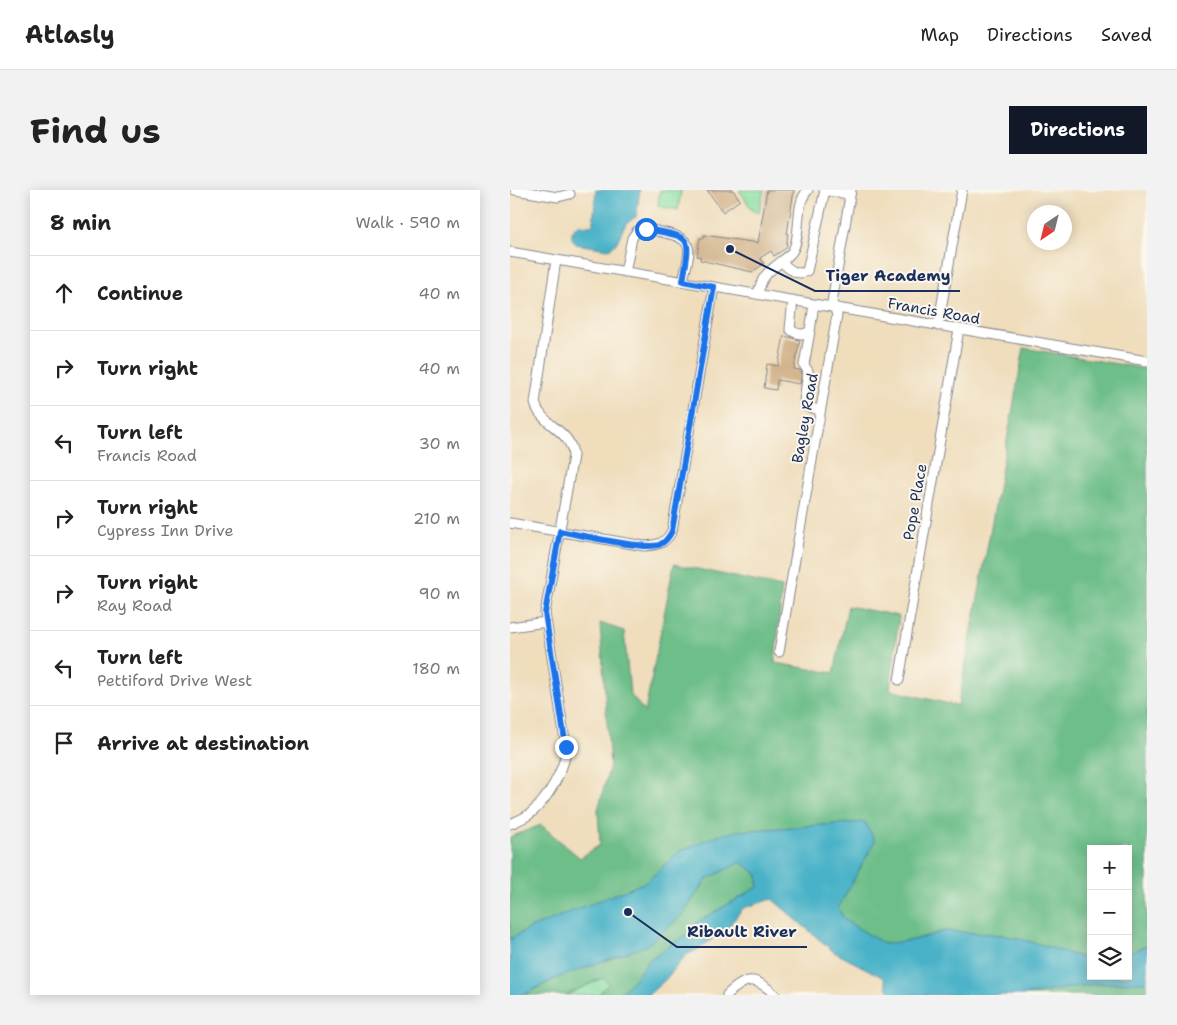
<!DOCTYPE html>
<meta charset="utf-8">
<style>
body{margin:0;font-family:"Shantell Sans",sans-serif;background:#f2f2f2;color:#222}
.controls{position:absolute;right:15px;bottom:15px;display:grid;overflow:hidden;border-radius:0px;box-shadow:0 2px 12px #0003}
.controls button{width:45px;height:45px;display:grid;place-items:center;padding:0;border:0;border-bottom:1px solid #e0e0e0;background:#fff;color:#222;font:25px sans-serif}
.compass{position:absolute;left:517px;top:15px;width:45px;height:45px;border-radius:50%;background:#fff;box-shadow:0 2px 12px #0003;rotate:215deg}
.stop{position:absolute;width:15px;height:15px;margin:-11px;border:4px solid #1a73e8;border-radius:50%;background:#fff}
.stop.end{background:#1a73e8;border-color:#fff;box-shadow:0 1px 5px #0008}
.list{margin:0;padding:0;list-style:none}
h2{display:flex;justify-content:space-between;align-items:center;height:65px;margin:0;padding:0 20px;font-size:21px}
h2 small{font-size:16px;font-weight:400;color:#767676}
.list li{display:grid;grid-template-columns:32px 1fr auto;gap:15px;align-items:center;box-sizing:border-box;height:75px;padding:0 20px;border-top:1px solid #e0e0e0}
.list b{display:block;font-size:19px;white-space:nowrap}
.list p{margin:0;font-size:16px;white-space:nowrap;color:#767676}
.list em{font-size:16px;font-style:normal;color:#767676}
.icon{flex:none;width:28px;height:28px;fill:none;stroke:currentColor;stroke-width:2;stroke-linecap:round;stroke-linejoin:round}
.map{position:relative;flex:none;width:637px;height:805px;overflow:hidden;border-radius:0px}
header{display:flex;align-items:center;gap:30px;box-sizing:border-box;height:70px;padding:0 25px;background:#fff;border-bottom:1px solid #e0e0e0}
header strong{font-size:24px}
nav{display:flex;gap:28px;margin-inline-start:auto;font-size:18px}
.intro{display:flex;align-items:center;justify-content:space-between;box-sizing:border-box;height:120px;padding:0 30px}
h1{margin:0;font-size:35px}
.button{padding:12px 22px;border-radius:0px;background:#111827;color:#fff;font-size:18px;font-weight:700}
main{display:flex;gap:30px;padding:0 30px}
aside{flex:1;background:#fff;border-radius:0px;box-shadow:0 2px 12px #0003}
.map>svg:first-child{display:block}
.green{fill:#87dfa3;stroke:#518780}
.forest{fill:#6dbe89;stroke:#447674}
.water{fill:#49b2c8;stroke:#327093}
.building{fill:#d1b38b}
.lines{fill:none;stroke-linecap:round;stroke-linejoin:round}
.minor-casing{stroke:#85868d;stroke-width:11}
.minor{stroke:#fff;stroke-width:9}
.route{stroke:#1a73e8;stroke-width:6}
.labels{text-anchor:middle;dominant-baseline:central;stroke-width:4;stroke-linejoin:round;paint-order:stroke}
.street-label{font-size:15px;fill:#1b2f5e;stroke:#fbf7ec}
.leader{fill:none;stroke:#1b2f5e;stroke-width:2}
.callout-dot{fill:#1b2f5e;stroke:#fbf7ec;stroke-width:2}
.callout-label{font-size:16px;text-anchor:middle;font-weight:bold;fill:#1b2f5e;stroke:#fbf7ec;stroke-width:4;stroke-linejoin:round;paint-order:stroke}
</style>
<header>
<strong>Atlasly</strong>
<nav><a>Map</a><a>Directions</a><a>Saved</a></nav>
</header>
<div class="intro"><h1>Find us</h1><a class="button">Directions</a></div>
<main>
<aside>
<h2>8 min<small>Walk · 590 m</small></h2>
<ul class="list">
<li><svg class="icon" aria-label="ahead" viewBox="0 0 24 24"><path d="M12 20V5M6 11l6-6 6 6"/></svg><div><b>Continue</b></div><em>40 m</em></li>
<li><svg class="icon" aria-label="right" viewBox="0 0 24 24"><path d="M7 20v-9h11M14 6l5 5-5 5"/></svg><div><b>Turn right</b></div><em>40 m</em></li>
<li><svg class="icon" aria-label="left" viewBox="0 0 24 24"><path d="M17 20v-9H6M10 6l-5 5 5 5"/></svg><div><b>Turn left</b><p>Francis Road</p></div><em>30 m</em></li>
<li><svg class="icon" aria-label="right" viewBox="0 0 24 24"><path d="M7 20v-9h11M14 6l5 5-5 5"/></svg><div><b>Turn right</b><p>Cypress Inn Drive</p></div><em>210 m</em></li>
<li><svg class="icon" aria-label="right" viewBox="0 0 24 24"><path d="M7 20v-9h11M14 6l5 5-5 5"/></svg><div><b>Turn right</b><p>Ray Road</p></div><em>90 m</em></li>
<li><svg class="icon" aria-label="left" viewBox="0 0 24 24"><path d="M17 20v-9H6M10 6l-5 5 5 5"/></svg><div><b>Turn left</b><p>Pettiford Drive West</p></div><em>180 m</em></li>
<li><svg class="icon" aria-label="arrive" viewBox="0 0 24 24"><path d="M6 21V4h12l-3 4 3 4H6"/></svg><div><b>Arrive at destination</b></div></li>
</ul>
</aside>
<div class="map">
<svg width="637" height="805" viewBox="0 0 637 805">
<rect width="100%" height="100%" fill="#fbf7ec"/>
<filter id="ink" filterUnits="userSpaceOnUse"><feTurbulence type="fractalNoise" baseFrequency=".02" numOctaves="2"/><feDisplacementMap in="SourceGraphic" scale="10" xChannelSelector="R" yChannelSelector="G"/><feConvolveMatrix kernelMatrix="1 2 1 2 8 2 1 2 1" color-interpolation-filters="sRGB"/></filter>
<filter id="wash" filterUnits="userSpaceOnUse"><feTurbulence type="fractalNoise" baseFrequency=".0096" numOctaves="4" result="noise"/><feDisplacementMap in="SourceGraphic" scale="20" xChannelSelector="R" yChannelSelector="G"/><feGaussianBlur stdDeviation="1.12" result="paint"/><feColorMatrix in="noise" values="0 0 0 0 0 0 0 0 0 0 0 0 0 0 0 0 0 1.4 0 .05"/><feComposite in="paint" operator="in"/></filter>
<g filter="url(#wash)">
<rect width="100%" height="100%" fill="#efddbc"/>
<path class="green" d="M150,0L171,1L168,20L148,16Z
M229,0H254L249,22L243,21Z
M93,788L99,793L88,805H56Z"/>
<path class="forest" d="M514,158L637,179V756L618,763V659H581V767L573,768L529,754L492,745L435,741L404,750L374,754L335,730L328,718L365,651L355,632L227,641L169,662L136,692L21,738L0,749V647L31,635L70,668L90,655L88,620L100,575L90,433L114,441L120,504L135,522L164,374L272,397L265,473L324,483L338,416L389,426L380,500L448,516Z
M231,672L248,685V697L186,733L176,745L140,769L123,791L108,805H88L99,793L92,788L56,805H13L171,726L197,689Z
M637,792V805H513L584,794Z"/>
<path class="water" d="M86,0H130L126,27C107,36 113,54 98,59L66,54L62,48V41L68,35L81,36L83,34Z
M355,632L365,651L328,718L335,730L374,754L404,750L435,741L492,745L529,754L573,768L581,767V786H618V763L637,756V792L584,794L513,805H383L377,798L374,788L324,762L262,709L233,718L219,736L189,759L176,765L155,790L138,805H108L123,791L140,769L176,745L186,733L248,697V685L231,672L197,689L171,726L136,756L44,789L13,805H0V749L20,738L136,692L169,662L200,648L227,641Z"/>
<g id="blocks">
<path class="building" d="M197,0H223L230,10L213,22Z
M257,0H284L277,44H278L276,58L264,66L261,61L250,68L254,74L242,82L190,70L191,67L187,66L190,48H194V45L248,53Z
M274,146L290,150L284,179L290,180L292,183L290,194L267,190L266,200L254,198L257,174L268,176Z"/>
</g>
</g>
<g filter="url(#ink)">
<use href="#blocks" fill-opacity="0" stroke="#85868d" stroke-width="1"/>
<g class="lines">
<defs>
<path id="minor" d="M5,0L48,7L60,4
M314,0L340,5
M0,62L637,171
M271,71C278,79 287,87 297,81L315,0
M115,82L122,48L127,41C136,37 146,41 155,43C189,49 178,65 173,91
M248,104C252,85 258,82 272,71C276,68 281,64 283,60C292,44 284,14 298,0
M283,110L280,139C285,144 293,146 300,141L304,114
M428,136L452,0
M300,141L294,175L298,181L294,212L298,217L310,220
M0,333L134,356C148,355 155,354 162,341L204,97
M0,437L36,432
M269,462L327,125L322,112L341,0
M389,490L449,139
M0,634C7,631 15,628 21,623C37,610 56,578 56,557L35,423L63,266C62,240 31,236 25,213L46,70
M217,805C236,786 246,786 265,805"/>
</defs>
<use href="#minor" class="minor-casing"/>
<use href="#minor" class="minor"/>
</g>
</g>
<g class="lines" filter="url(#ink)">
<path class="route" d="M56,557L35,423L50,341C70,345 133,360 149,355C156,352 159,347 162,341L204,97L173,91C181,44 183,48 136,39"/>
</g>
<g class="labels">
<g class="street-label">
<text transform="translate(424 121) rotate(10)">Francis Road</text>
<text transform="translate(295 228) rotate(-80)">Bagley Road</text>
<text transform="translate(405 312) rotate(-80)">Pope Place</text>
</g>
</g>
<path class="leader" d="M220 59L305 101H450M118 722L167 757H297"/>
<g class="callout-dot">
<circle cx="220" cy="59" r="5"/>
<circle cx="118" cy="722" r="5"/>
</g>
<g class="callout-label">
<text x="378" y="91">Tiger Academy</text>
<text x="232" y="747">Ribault River</text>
</g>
</svg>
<div class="controls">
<button>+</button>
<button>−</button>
<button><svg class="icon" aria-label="layers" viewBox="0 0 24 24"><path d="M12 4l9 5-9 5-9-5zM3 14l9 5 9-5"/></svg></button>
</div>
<svg class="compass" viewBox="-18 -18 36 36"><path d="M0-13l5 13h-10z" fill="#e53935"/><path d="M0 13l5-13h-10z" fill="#767676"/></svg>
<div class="stop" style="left:136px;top:39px"></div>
<div class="stop end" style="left:56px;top:557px"></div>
</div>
</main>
